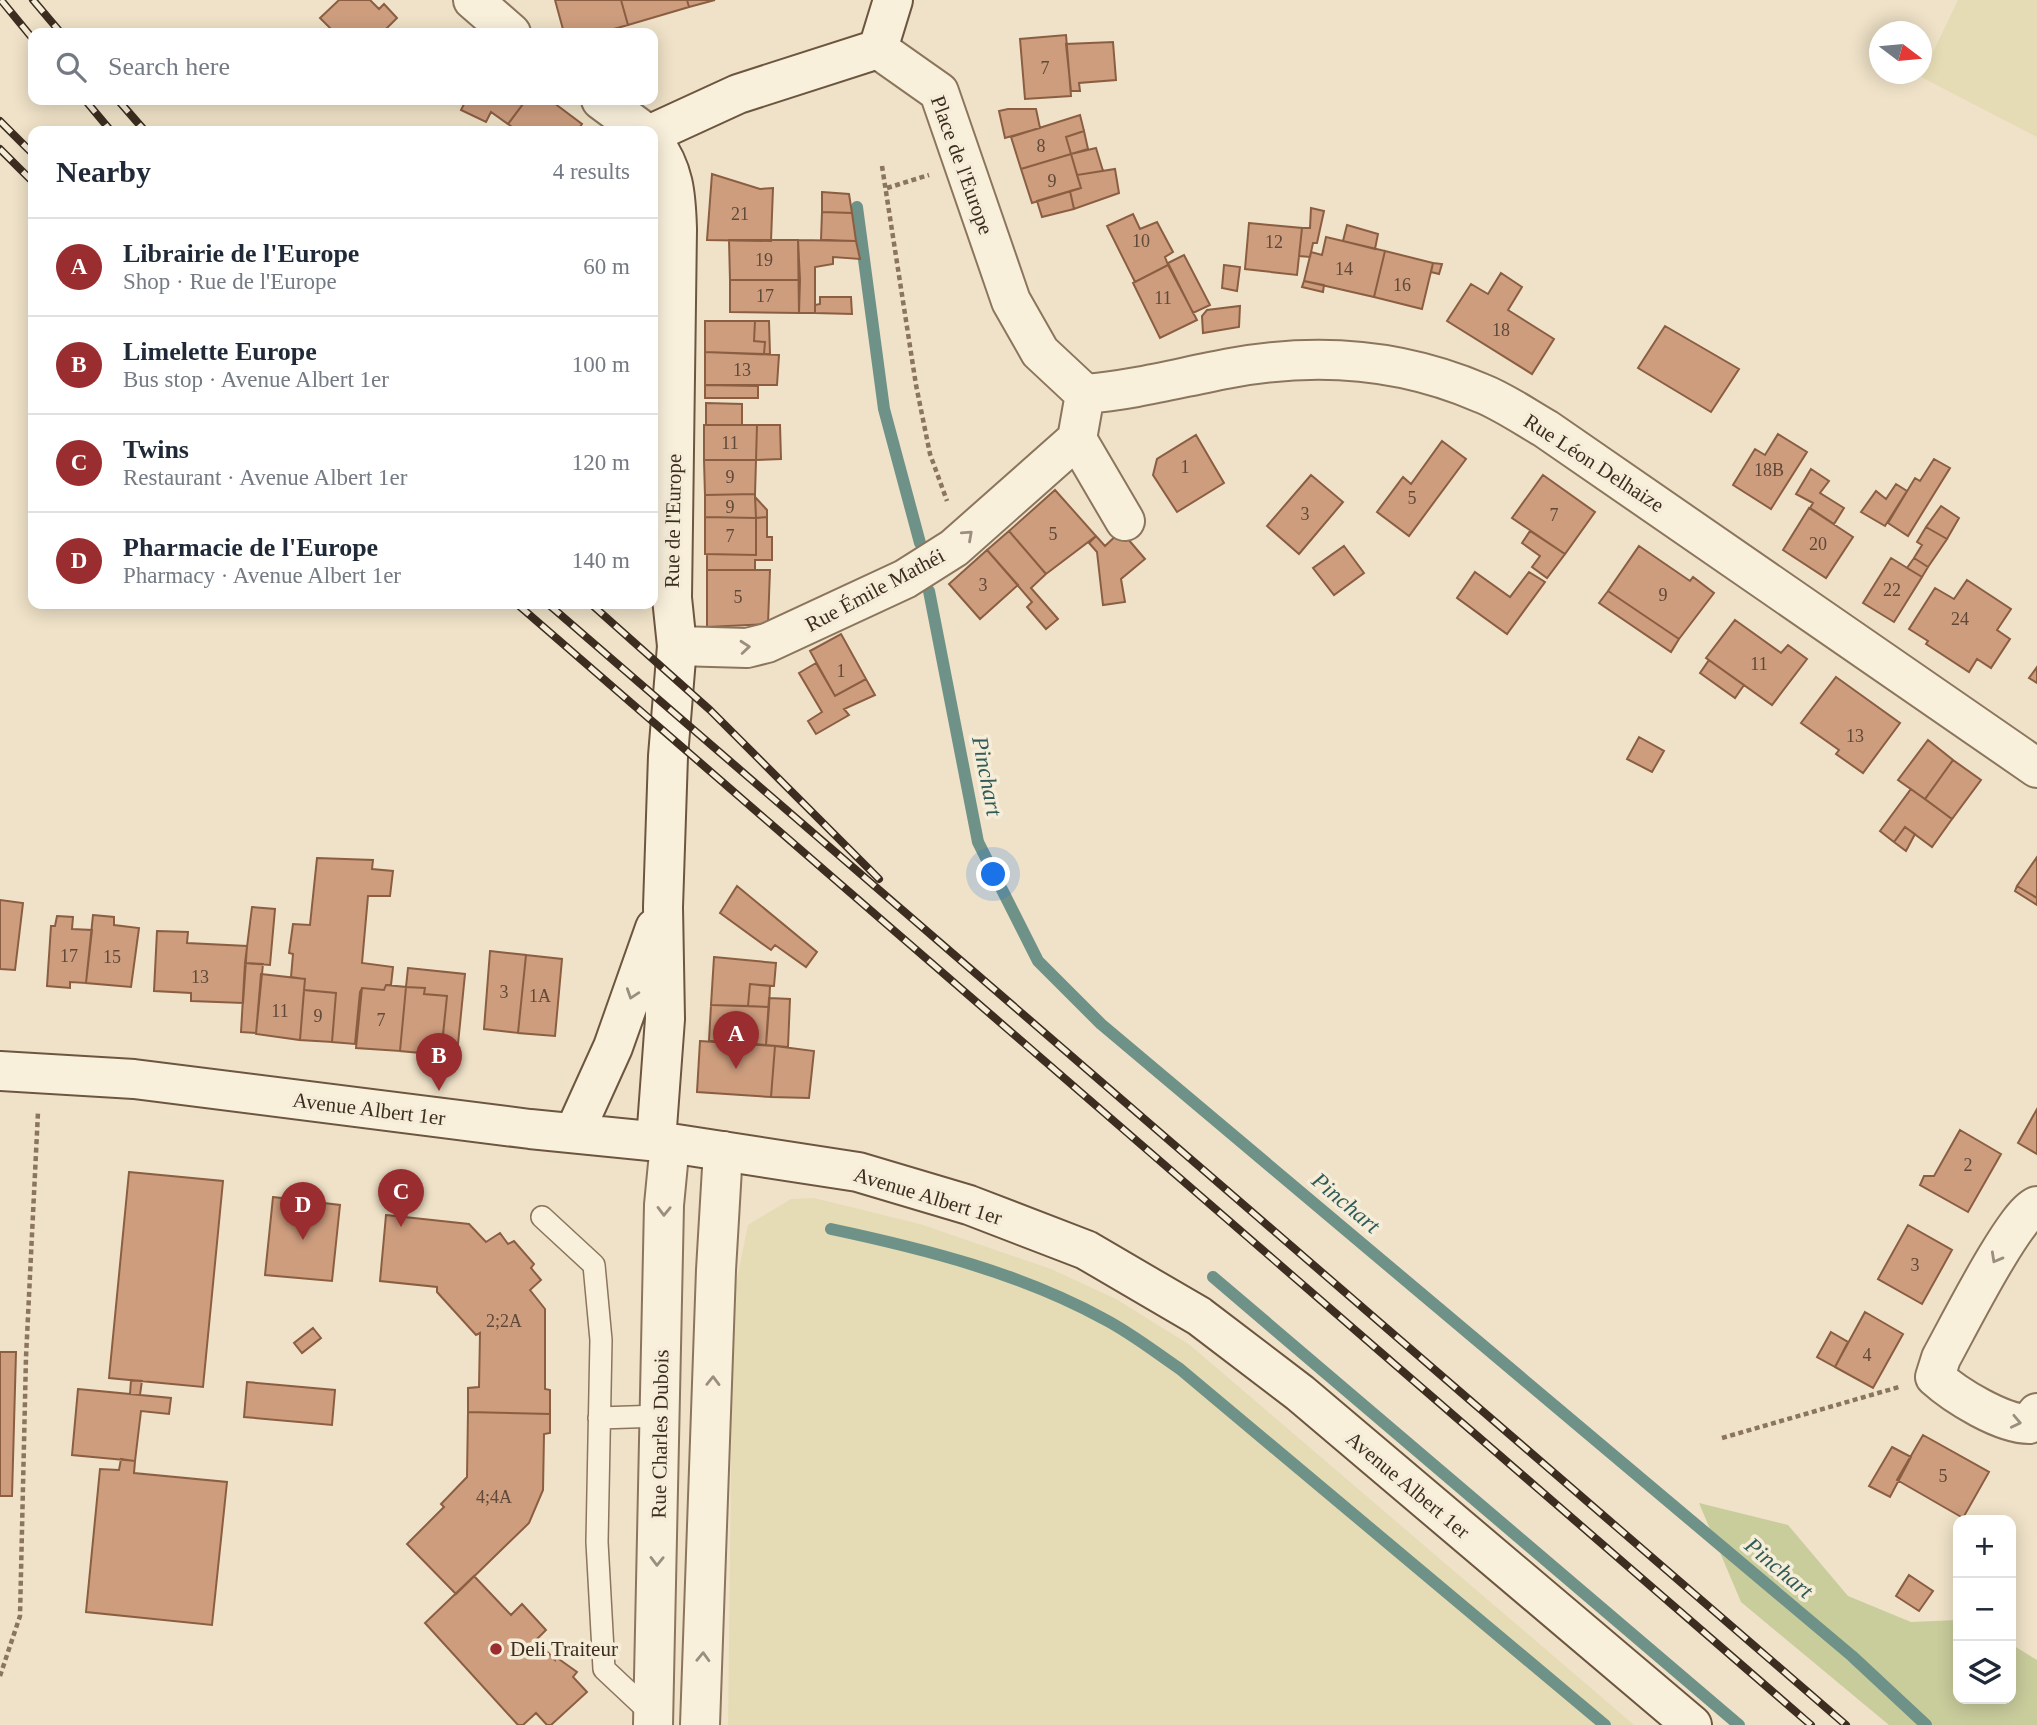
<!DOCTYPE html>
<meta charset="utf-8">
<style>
body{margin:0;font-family:"Times New Roman",serif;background:#f2f2f3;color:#1f2937}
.controls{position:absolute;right:21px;bottom:21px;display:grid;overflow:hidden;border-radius:14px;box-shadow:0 4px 18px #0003}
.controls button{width:63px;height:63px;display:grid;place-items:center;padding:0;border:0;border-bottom:2px solid #e0e1e3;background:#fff;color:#1f2937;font:35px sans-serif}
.compass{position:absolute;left:1869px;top:21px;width:63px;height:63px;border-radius:50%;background:#fff;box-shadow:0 4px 18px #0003;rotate:106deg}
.you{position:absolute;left:994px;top:875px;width:24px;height:24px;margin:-18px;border:5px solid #fff;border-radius:50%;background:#1a73e8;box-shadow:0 0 0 10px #1a73e833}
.badge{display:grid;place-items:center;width:46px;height:46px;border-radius:50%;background:#9a2d30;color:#fff;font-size:23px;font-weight:700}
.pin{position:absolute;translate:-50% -58px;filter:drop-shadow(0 2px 4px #0008)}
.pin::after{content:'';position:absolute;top:37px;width:24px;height:21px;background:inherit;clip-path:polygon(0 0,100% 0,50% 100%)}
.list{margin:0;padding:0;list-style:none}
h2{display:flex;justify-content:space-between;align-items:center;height:91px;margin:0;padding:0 28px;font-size:30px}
h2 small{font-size:23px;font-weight:400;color:#747a83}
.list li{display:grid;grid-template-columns:46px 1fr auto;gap:21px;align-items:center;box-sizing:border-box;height:98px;padding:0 28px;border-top:2px solid #e0e1e3}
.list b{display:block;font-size:26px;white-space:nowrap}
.list p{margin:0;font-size:23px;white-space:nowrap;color:#747a83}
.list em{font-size:23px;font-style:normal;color:#747a83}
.icon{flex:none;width:38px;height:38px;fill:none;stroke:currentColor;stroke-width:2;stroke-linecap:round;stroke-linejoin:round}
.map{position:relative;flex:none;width:2037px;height:1725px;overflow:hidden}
.search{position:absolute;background:#fff;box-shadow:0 4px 18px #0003;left:28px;top:28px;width:630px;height:77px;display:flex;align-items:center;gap:18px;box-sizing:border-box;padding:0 24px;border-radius:14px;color:#747a83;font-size:26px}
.panel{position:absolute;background:#fff;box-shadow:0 4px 18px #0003;left:28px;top:126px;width:630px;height:483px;border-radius:14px}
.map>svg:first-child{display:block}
.farmland{fill:#e5dcb5}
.green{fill:#c9cd9c}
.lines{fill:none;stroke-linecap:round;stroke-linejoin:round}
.stream{stroke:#6f9288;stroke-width:12}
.building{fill:#cd9d7e;stroke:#8b5e42;stroke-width:2}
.lane-casing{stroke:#8b755d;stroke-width:24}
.street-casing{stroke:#8b755d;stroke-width:42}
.secondary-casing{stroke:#6d5640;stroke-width:42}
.path{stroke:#8b755d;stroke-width:4.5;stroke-dasharray:5 3.5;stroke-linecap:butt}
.lane{stroke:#f9f0dc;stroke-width:21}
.street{stroke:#f9f0dc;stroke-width:38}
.secondary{stroke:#f9f0dc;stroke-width:38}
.rail-casing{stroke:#3c2d20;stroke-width:8}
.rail{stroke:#f6edd8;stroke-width:5;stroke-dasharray:16;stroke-linecap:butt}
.oneway{stroke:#9a8e7e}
.poi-dot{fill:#9a2d30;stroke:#f6edd8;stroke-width:2.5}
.labels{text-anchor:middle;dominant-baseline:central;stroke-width:7;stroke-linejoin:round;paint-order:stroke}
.number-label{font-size:18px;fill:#604938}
.street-label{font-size:21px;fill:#3c2d20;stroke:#f6edd8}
.poi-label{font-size:21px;fill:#3c2d20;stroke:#f6edd8;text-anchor:start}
.water-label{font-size:23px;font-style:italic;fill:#305b58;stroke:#f6edd8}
</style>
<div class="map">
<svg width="2037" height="1725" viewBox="0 0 2037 1725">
<rect width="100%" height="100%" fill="#efe2c8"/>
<path class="farmland" d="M1958,0H2037V137L1921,77Z
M814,1198L920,1224L1051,1269L1116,1299L1190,1345L1634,1725H728L733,1298L748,1225L791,1199Z"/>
<path class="green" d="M1699,1503L1788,1525L1848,1596L1911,1622L1958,1620V1699H2011V1644L2037,1660V1725H1889L1741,1602Z"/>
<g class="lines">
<path class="stream" d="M857,207L884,409L920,543
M929,591L978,842L1038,961L1101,1024L1852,1656L1926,1725
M831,1229C925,1249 1020,1273 1104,1319C1131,1333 1155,1352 1180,1369L1605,1725
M1213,1277L1739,1725"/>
</g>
<path class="building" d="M339,0H370L379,9L384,4L397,18L382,33H335L320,18Z
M555,0H621L628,25L599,33H564Z
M621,0H687L689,7L628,25Z
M687,0H715L689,7Z
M1066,35L1071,96L1025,99L1020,39Z
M1113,42L1116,80L1079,83L1080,91H1071L1066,44Z
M466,100H526L508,124L491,112L486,122L461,110Z
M526,100H550L582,124L577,131H518L508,124Z
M1008,109H1036L1040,128L1005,138L999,111Z
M1080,115L1084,131L1066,137L1071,154L1021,169L1011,137Z
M1084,131L1088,149L1071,154L1066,137Z
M1096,148L1103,171L1077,175L1071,154Z
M1071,154L1081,188L1032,203L1021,169Z
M1115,169L1119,193L1074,209L1070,191L1081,188L1077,175Z
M712,174L760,189L773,188L771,241L707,240Z
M1070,191L1074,209L1042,217L1037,201Z
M822,192L849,194L852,213L822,212Z
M1311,208L1324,211L1317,243H1313L1310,257L1299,256L1302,228H1310Z
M822,212L852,213L856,241L821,240Z
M1133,214L1140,229L1157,222L1173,252L1165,257L1168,265L1135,282L1107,226Z
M1249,223L1302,228L1297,275L1245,269Z
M1347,225L1378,234L1375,249L1343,241Z
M1326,237L1385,251L1374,297L1304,281L1311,252L1322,255Z
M729,240H798L800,280H730Z
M798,240L856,241L860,259L833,257V264L815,267V313H799Z
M1385,251L1433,263L1422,309L1374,297Z
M1184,255L1210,305L1193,313L1168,263Z
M1433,263L1442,264L1439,274L1431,272Z
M1168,265L1197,320L1160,338L1133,283Z
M1224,265L1240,267L1237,291L1222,288Z
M1501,273L1522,287L1508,310L1554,339L1532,374L1447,321L1471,284L1488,294Z
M730,280H800L799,313L730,312Z
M1304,281L1324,285L1323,292L1302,287Z
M820,297H851L852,314L815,313V305L820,304Z
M1240,306L1239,327L1203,333L1202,316L1207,310Z
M705,321H755L754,341L765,342L764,354L705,352Z
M755,321H769L770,354H764L765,342L754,341Z
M1665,326L1739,369L1711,412L1638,368Z
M705,352L779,355L777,385H705Z
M705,385L758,386V398H705Z
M706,403L742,404V425H706Z
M704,425H757L756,460H704Z
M757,425H780L781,459L756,460Z
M1778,434L1807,452L1771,509L1733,485L1755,449L1765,455Z
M1196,435L1224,483L1177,512L1153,475L1157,459Z
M1442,441L1466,459L1409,536L1377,512L1403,477L1411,484Z
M1934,459L1950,468L1908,536L1888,523L1915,478L1920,481Z
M704,460H756L755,494L705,495Z
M1811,469L1829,481L1820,493L1844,508L1834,524L1810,508L1813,503L1796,494Z
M1311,475L1343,502L1299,554L1267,526Z
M1543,475L1595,512L1565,554L1512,518Z
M1896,484L1907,491L1885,526L1861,512L1876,491L1886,499Z
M1055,490L1096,536L1046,574L1009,531Z
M755,494L756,518L705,517V495Z
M755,497L767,510V517L756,518Z
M1941,506L1959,518L1947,539L1926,527Z
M1809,508L1853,537L1826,578L1783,550Z
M705,517L756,518V555L705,554Z
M767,517V537H772V560H755V570H707V554L756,555V518Z
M1926,527L1947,539L1928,567L1914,558L1922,545L1917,542Z
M1009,531L1046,574L1031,588L1058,619L1046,629L1027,607L1032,602L987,550Z
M1121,531L1145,559L1121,579L1125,602L1103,605L1097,552L1089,543L1096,536L1105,546Z
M1530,531L1565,554L1547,578L1532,567L1540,556L1522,543Z
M1344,546L1364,573L1334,595L1313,568Z
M1639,546L1690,581L1693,577L1714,593L1679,639L1608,591Z
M987,550L1018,585L980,619L949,584Z
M1891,558L1922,577L1894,622L1863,603Z
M1914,558L1928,567L1922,577L1907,568Z
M707,570H770L768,624L707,627Z
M1475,572L1510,597L1529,572L1545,582L1507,634L1457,598Z
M1967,580L2011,609L1997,630L2010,639L1991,668L1977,659L1969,672L1926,644L1928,641L1909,629L1935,588L1954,599Z
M1608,591L1679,639L1671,652L1599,603Z
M1735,620L1781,653L1788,645L1807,659L1772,705L1706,658Z
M841,634L866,679L835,696L810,651Z
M1709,660L1744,685L1735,698L1700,673Z
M816,663L835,696L866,679L875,695L844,709L849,715L816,734L808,721L822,712L799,673Z
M2037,667V683L2029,678Z
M1836,677L1900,723L1863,773L1836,754L1839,750L1801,723Z
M1639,737L1664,751L1652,772L1627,759Z
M1928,740L1953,760L1925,799L1898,780Z
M1953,760L1981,780L1952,819L1925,799Z
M1911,789L1952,819L1932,847L1905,827L1894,842L1880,831Z
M1905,827L1915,834L1906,851L1894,842Z
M2037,857V898L2017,886Z
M317,858L373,860L372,869L393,871L390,896H368L362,963L393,967L391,985H386L384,990L362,988L360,992L355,1044L332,1042L336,993L304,990L305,979L291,977L293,954L289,953L293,924L310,925Z
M737,886L817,952L806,967L775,945L771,950L720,913Z
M2017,886L2037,898V905L2015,891Z
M0,900L23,903L15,970L0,969Z
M252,907L275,909L270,965L245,963Z
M93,915L114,917V925L139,928L131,987L86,983Z
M57,916L73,917L72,929L92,930L86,983L70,982V988L47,986L51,926H55Z
M157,931L188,932L187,943L247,946L243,1003L191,1001V993L154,991Z
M490,951L526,955L518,1033L484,1029Z
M526,955L562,959L555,1036L518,1033Z
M714,957L776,963L774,986L750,984L748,1006L711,1005Z
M245,963L263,964L256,1033L241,1032Z
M408,968L465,974L457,1054L441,1053L447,996L424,994L425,988L406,987Z
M261,974L305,979L300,1040L256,1034Z
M750,984L770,986L769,1007L748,1006Z
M386,985L406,987L400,1051L356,1048L362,988L384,990Z
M406,987L425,988L424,994L447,996L441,1055L400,1051Z
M304,990L336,993L332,1042L300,1040Z
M769,998L790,999L788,1047L766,1045Z
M711,1005L769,1007L766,1045L709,1041Z
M700,1041L775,1046L771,1097L697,1092Z
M775,1046L814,1051L809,1098L771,1097Z
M2037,1109V1154L2018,1143Z
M1960,1130L2001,1154L1968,1212L1920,1185L1924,1176H1934Z
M129,1172L223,1181L203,1387L109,1378Z
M273,1197L340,1205L332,1281L265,1275Z
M386,1215L469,1224L486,1242L500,1233L508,1244L514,1241L534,1264L531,1268L541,1280L530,1290L545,1309V1389L550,1390V1414L468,1412V1388L479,1387L480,1333L476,1335L437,1292V1287L380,1281Z
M1908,1225L1952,1250L1922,1304L1878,1279Z
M1865,1312L1903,1334L1873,1388L1835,1367Z
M313,1328L321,1338L302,1353L294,1343Z
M1831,1332L1848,1342L1835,1367L1817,1357Z
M0,1352H16L12,1496H0Z
M131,1380L142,1381L140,1395L130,1394Z
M247,1382L335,1390L332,1425L244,1417Z
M78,1389L171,1398L169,1414L141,1411L135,1461L72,1455Z
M468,1412L550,1414V1433L544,1434L543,1490L529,1523L456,1594L407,1544L444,1507L441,1504L467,1477Z
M1923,1435L1989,1472L1963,1518L1897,1480Z
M1892,1447L1911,1457L1890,1497L1869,1486Z
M121,1459L135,1461L134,1473L227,1482L212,1625L86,1612L100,1469L119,1470Z
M1909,1575L1933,1591L1919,1611L1896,1596Z
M474,1576L511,1615L522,1604L546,1630L536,1640L555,1660L556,1657L577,1672L573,1677L587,1692L551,1725H547L536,1713L523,1725H518L425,1623Z"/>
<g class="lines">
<defs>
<path id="lane" d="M542,1217L594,1265L601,1340L597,1542L604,1669L653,1715
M599,1418L661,1416"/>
<path id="street" d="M473,0L511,33
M878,49L939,92L1011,301L1040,352L1085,394
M601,100L643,131
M1085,394C1135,390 1182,377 1231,368C1318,352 1400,358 1481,393C1504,402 1525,417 1546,429L2037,768
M1077,439L1125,521
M677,646L747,648L767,643L905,579L954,548L1077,439L1085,394
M2037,1206C2016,1211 1955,1333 1941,1358L1935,1377C1956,1396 2002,1424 2029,1424L2037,1413
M653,1725L664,1205L670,1143
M700,1725L716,1270L723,1151"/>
<path id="secondary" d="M653,133L738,94L878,49L893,0
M653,141C674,169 676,194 677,229L672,598L677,646L668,756L663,907L665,1019L656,1141
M0,1071L134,1079L530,1129L670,1143L858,1172L969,1205L1086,1250L1199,1316L1300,1393L1692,1725
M574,1133L613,1047L655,928"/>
</defs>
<use href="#lane" class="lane-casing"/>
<use href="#street" class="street-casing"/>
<use href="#secondary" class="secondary-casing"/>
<path class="path" d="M882,166L916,385L930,454L947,501
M887,188L929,175
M1722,1438L1899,1387
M0,1676L20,1616L26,1357L38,1112"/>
<use href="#lane" class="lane"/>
<use href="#street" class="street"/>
<use href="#secondary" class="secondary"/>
<defs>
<path id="rail" d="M1,0L33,39
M33,0L61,33
M85,100L111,131
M118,100L145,131
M0,121L33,154
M0,149L33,182
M517,604L1811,1725
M548,604L1846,1725
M591,604L710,710L879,879"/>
</defs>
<use href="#rail" class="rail-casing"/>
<use href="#rail" class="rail"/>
</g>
<defs><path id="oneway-chevron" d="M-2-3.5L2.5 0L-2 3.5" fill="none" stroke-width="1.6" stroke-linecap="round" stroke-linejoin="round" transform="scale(1.75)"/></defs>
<g class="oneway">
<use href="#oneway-chevron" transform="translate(968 535) rotate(-42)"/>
<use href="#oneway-chevron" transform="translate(745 647) rotate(-5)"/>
<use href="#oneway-chevron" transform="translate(632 994) rotate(109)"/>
<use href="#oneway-chevron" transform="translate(664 1211) rotate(91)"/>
<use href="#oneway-chevron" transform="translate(1996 1258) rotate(119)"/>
<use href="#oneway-chevron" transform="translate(713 1381) rotate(-89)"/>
<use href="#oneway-chevron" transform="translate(2016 1422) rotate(12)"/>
<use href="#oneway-chevron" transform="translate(657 1561) rotate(91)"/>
<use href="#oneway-chevron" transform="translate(703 1657) rotate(-88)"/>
</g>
<circle class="poi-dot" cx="496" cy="1649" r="7"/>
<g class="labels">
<g class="number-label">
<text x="1045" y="68">7</text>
<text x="1041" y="146">8</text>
<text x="1052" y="181">9</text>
<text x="740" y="214">21</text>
<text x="1141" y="241">10</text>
<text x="1274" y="242">12</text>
<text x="764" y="260">19</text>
<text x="1344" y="269">14</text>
<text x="1402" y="285">16</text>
<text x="765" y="296">17</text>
<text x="1163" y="298">11</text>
<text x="1501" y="330">18</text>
<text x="742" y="370">13</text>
<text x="730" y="443">11</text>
<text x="1185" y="467">1</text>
<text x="1769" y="470">18B</text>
<text x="730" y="477">9</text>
<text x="1412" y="498">5</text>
<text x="730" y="507">9</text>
<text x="1305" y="514">3</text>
<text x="1554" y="515">7</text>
<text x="1053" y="534">5</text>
<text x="730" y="536">7</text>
<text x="1818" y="544">20</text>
<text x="983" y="585">3</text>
<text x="1892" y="590">22</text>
<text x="1663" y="595">9</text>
<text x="738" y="597">5</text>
<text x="1960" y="619">24</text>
<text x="1759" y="664">11</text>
<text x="841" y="671">1</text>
<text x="1855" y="736">13</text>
<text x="69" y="956">17</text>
<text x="112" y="957">15</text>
<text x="200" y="977">13</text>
<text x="504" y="992">3</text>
<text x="540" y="996">1A</text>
<text x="280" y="1011">11</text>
<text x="318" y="1016">9</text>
<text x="381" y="1020">7</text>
<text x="1968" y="1165">2</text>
<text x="1915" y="1265">3</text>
<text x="504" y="1321">2;2A</text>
<text x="1867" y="1355">4</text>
<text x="1943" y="1476">5</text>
<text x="494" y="1497">4;4A</text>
</g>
<g class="street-label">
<text transform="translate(962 165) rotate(70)">Place de l'Europe</text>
<text transform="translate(1594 463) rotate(33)">Rue Léon Delhaize</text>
<text transform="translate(673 521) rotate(-89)">Rue de l'Europe</text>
<text transform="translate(875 590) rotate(-28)">Rue Émile Mathéi</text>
<text transform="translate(369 1109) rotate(7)">Avenue Albert 1er</text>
<text transform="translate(928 1196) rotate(17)">Avenue Albert 1er</text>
<text transform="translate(660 1434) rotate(-89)">Rue Charles Dubois</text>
<text transform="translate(1408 1485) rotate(40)">Avenue Albert 1er</text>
</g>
<g class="poi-label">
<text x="510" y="1649">Deli Traiteur</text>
</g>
<g class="water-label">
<text transform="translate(987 776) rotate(79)">Pinchart</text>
<text transform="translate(1346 1203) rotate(40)">Pinchart</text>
<text transform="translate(1779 1568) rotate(40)">Pinchart</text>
</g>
</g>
</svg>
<div class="controls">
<button>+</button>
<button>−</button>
<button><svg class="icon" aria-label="layers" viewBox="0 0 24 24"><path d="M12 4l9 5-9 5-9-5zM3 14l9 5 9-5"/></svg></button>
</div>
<svg class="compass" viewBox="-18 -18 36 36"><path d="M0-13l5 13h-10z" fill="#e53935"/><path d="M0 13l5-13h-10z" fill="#747a83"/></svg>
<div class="you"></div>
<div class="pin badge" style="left:736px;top:1069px">A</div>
<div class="pin badge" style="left:439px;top:1091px">B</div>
<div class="pin badge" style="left:401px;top:1227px">C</div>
<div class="pin badge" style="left:303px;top:1240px">D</div>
<div class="search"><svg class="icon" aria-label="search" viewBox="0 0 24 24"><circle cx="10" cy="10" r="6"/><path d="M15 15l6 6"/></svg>Search here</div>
<section class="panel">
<h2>Nearby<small>4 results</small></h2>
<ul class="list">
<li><span class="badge">A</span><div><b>Librairie de l'Europe</b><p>Shop · Rue de l'Europe</p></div><em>60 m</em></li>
<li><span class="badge">B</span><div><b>Limelette Europe</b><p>Bus stop · Avenue Albert 1er</p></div><em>100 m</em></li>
<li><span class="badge">C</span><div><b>Twins</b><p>Restaurant · Avenue Albert 1er</p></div><em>120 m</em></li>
<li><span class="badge">D</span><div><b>Pharmacie de l'Europe</b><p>Pharmacy · Avenue Albert 1er</p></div><em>140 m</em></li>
</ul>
</section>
</div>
